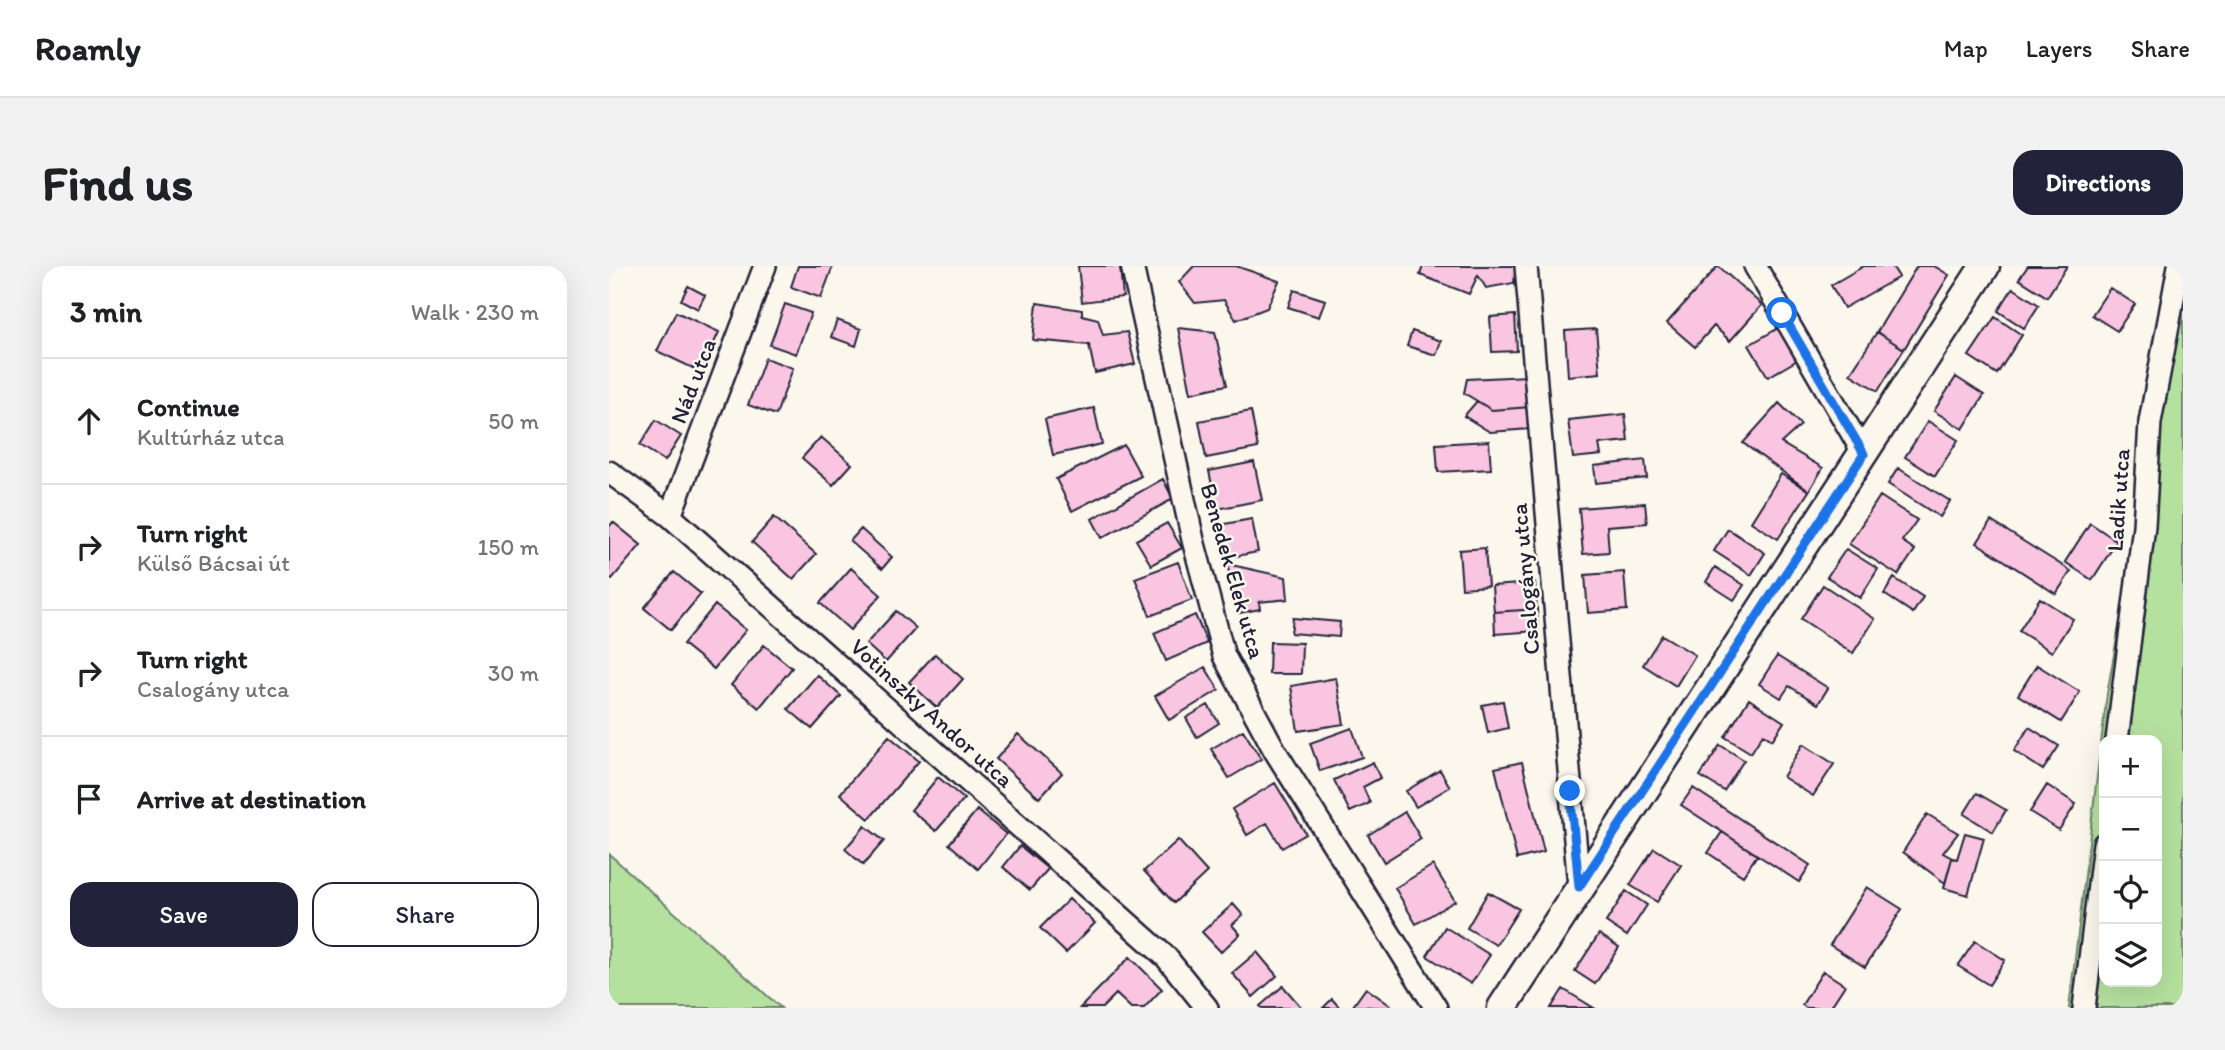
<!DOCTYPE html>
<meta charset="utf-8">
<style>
body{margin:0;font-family:Itim,sans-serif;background:#f2f2f2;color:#202124}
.controls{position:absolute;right:21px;bottom:21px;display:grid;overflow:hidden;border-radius:14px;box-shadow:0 7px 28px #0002}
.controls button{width:63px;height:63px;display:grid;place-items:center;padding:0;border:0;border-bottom:2px solid #e0e0e0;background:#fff;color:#202124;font:35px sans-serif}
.stop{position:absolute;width:21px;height:21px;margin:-16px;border:5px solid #1a73e8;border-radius:50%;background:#fff}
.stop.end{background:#1a73e8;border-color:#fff;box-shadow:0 2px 7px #0008}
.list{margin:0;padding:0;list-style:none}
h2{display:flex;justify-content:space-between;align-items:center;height:91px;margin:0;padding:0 28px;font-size:30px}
h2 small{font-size:23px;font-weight:400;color:#757577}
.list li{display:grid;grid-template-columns:46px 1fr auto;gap:21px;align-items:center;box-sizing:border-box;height:126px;padding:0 28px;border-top:2px solid #e0e0e0}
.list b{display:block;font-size:26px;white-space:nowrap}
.list p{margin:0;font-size:23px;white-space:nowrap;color:#757577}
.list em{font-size:23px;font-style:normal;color:#757577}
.actions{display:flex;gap:14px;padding:21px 28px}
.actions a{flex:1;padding:16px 0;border:2px solid #22223b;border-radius:21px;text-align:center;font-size:24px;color:#22223b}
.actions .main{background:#22223b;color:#fff}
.icon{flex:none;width:38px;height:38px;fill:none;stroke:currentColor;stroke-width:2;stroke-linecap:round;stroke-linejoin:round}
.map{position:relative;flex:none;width:1574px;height:742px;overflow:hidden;border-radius:21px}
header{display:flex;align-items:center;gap:42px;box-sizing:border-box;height:98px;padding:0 35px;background:#fff;border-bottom:2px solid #e0e0e0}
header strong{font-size:33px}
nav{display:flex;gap:38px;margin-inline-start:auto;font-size:24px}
.intro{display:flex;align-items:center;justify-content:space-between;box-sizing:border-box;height:168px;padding:0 42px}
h1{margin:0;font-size:49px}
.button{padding:18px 32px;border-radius:21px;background:#22223b;color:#fff;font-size:24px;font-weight:700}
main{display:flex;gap:42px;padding:0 42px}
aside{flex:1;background:#fff;border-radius:21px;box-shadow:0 7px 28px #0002}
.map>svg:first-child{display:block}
.green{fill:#b5e19f;stroke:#6c826d;stroke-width:2;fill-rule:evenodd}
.building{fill:#fac5e0;stroke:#22223b;stroke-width:2}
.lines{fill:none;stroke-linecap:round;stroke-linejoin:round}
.minor-casing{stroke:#22223b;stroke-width:26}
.secondary-casing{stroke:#22223b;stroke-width:33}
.minor{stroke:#fbf7ec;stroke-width:21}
.secondary{stroke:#fbf7ec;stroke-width:28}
.route{stroke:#1a73e8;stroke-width:9}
.labels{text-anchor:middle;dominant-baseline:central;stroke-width:5;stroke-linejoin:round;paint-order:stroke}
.street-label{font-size:23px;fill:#22223b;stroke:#fbf7ec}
</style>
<header>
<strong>Roamly</strong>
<nav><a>Map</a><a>Layers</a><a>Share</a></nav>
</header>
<div class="intro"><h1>Find us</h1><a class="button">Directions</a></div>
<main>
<aside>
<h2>3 min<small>Walk · 230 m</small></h2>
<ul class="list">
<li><svg class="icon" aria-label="ahead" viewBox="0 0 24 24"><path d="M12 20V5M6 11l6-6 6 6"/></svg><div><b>Continue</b><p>Kultúrház utca</p></div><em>50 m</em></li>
<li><svg class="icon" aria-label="right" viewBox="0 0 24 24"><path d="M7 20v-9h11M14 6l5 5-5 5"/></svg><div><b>Turn right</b><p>Külső Bácsai út</p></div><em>150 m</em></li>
<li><svg class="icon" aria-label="right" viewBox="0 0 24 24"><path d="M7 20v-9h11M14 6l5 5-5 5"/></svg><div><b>Turn right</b><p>Csalogány utca</p></div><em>30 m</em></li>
<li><svg class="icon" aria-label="arrive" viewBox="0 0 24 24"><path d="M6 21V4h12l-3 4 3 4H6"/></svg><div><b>Arrive at destination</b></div></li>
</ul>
<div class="actions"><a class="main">Save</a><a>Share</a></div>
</aside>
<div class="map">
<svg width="1574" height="742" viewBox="0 0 1574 742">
<rect width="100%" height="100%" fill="#fbf7ec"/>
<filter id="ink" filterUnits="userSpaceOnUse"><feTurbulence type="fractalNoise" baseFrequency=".0143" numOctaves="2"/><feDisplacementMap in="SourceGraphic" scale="14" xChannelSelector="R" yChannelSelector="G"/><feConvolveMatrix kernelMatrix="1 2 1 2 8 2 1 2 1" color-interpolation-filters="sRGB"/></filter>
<g filter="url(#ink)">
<path class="green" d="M1574,0V742H1460L1498,428ZM1495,474H1548V716H1495Z
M0,588L172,742H0Z"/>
<path class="building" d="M189,0H224L212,32L182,21Z
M469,0H511L514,31L473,36Z
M585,0H627L670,15L658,42L627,54L615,34L586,37L570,16Z
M814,0H907L905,17L877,22L869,9L860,28L811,9Z
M1109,0L1153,39L1121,75L1105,60L1086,81L1058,57Z
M1255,0H1283L1290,11L1235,42L1222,19Z
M1308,0H1325L1340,9L1295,83L1268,66Z
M1419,0H1458L1438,31L1410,13Z
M79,20L96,29L89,43L72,34Z
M1404,22L1430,39L1415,62L1389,45Z
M1501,22L1526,38L1508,65L1483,49Z
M685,24L716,34L710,51L679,41Z
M428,37L473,44V49L489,53L494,69L518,66L526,98L486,107L480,79L424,74Z
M176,38L202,47L187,88L161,79Z
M67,46L110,66L92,106L48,85Z
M906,49L908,85L883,86L881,51Z
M1386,51L1413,69L1388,108L1360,90Z
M228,54L252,63L247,80L222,71Z
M1173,60L1192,92L1159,111L1140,79Z
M569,62L606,66L618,119L582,127Z
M987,63L991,107L959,110L956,65Z
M803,65L832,75L827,89L798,80Z
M1268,66L1295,83L1269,125L1241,108Z
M156,92L184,102L167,149L139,139Z
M919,110L921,141L883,144L855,127L858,113Z
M1347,111L1375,129L1354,163L1325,145Z
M868,135L883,144L921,141V163L881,166L855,150Z
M1170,137L1192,159L1172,177L1214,202L1200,225L1134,177Z
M485,142L493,178L444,189L436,153Z
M642,145L649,182L597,192L590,155Z
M1016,148L1019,175L990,178L992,189L964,192L959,154Z
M47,154L72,170L56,195L31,179Z
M1319,155L1349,174L1326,210L1296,191Z
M212,171L243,198L224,219L193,192Z
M880,175L882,203L829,206L827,178Z
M515,179L532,210L463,245L447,213Z
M1036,194L1038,212L987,217L985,200Z
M645,196L653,234L608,243L600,205Z
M1289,202L1341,235L1331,251L1279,218Z
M1172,208L1200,225L1169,273L1142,256Z
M554,213L564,233L493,272L483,253Z
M1271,230L1308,254L1293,275L1306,284L1289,309L1240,278Z
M1036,237L1038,257L998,260L1000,286L974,288L970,242Z
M165,251L207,288L184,313L143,276Z
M643,253L649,286L616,292L610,259Z
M1382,255L1462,305L1447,328L1368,277Z
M4,256L32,279L3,313L0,311V261Z
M558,257L573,282L542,299L527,274Z
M1481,257L1508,275L1483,314L1456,296Z
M252,263L283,291L273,303L241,275Z
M1119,263L1156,287L1142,309L1105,285Z
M876,282L879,320L853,322L850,284Z
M1237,283L1269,303L1251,332L1218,311Z
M569,296L583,334L541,350L526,312Z
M618,298L677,311L679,333L650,336L651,343L630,347Z
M1106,301L1135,319L1125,334L1097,316Z
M242,302L272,329L241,364L211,337Z
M65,306L92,328L62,364L35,342Z
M1015,306L1018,344L979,347L976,309Z
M1285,312L1314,331L1304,347L1275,328Z
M926,317L928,343L885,346L883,320Z
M1214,319L1266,353L1244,387L1192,353Z
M1431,332L1464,353L1443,386L1410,365Z
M106,339L137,364L105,403L74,378Z
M928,343L929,365L886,368L885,346Z
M287,345L307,362L277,396L257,378Z
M586,349L598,377L557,395L545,367Z
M684,352L731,356L730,371L682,367Z
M1053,369L1086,389L1067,420L1034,399Z
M661,376L693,377L692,408H660Z
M155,379L183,402L150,442L122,419Z
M326,388L354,413L328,442L300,416Z
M1168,390L1219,422L1209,438L1180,420L1172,432L1150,418Z
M1428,399L1471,426L1452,456L1409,429Z
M596,401L610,424L560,454L546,430Z
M208,409L232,430L203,463L179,443Z
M727,412L735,458L689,465L682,420Z
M1140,433L1175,456L1163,474L1154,468L1142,487L1116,471Z
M894,435L899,462L879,467L873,439Z
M599,439L610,457L588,471L577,452Z
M1420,461L1450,480L1434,504L1405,485Z
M743,462L753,491L711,505L701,477Z
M634,464L652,493L620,512L602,483Z
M409,468L453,507L430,532L387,493Z
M280,470L310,495L260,553L231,528Z
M1194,478L1225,498L1204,530L1174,511Z
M1111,479L1135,494L1115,525L1091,510Z
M764,496L771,512L754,521L761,537L741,546L725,514Z
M913,496L935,586L908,593L886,502Z
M831,504L841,521L807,541L797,525Z
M329,511L355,533L327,565L302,544Z
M666,517L697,568L673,582L658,557L638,569L623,543Z
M1438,519L1467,538L1450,564L1421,546Z
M1084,522L1201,599L1190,616L1072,539Z
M1368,527L1397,544L1384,566L1355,548Z
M368,544L397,568L369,603L340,578Z
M796,546L812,573L775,596L759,569Z
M1318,548L1349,567L1334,587L1343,592L1336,617L1294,586Z
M256,560L275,575L254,599L236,583Z
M1113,566L1148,589L1134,610L1099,587Z
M1356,567L1375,572L1359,629L1335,622L1343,592L1348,593Z
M569,574L598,606L565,637L535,605Z
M411,580L439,603L421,624L394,601Z
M1045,582L1072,599L1048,636L1021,619Z
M824,599L846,635L807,658L786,622Z
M1258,621L1293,643L1256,701L1221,679Z
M1017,625L1038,639L1018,670L997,656Z
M879,626L910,643L887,679L858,662Z
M460,633L486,657L457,687L431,662Z
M624,638L634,649L623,659L631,668L612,686L593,666Z
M836,661L881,689L862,718L818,690Z
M990,668L1010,681L986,718L966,705Z
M1366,675L1396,694L1380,719L1349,700Z
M648,686L668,710L644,731L623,707Z
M521,691L553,723L535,742H522L507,728L493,742H471Z
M1214,705L1236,719L1221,742H1198L1193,739Z
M674,720L693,742H653L651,740Z
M757,722L785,742L744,740Z
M954,723L985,742H942Z
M723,733L731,742H714Z"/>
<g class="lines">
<defs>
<path id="minor" d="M523,0L584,274L615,390L666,485L827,742
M917,0L970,621
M1146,0L1255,188
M0,206L61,250L557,691L598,742
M61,250L156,0
M1508,474L1535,260L1541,156L1570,0
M1475,742L1495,578"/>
<path id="secondary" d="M893,742L1376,0"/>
</defs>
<use href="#minor" class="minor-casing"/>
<use href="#secondary" class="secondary-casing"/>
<use href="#minor" class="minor"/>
<use href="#secondary" class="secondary"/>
</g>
</g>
<g class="lines" filter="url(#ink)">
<path class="route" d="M961,525L970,621L1255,188L1173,47"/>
</g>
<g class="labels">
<g class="street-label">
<text transform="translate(84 115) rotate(-69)">Nád utca</text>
<text transform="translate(1509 234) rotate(-86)">Ladik utca</text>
<text transform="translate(624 305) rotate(74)">Benedek Elek utca</text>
<text transform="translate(916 313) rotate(-95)">Csalogány utca</text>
<text transform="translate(323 447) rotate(42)">Votinszky Andor utca</text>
</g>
</g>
</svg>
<div class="controls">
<button>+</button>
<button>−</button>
<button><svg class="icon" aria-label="locate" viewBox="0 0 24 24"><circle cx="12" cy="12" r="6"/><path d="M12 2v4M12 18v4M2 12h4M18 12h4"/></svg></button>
<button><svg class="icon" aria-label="layers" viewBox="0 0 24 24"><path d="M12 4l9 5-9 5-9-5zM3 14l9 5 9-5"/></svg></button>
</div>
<div class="stop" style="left:1173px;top:47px"></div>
<div class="stop end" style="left:961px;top:525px"></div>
</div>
</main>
